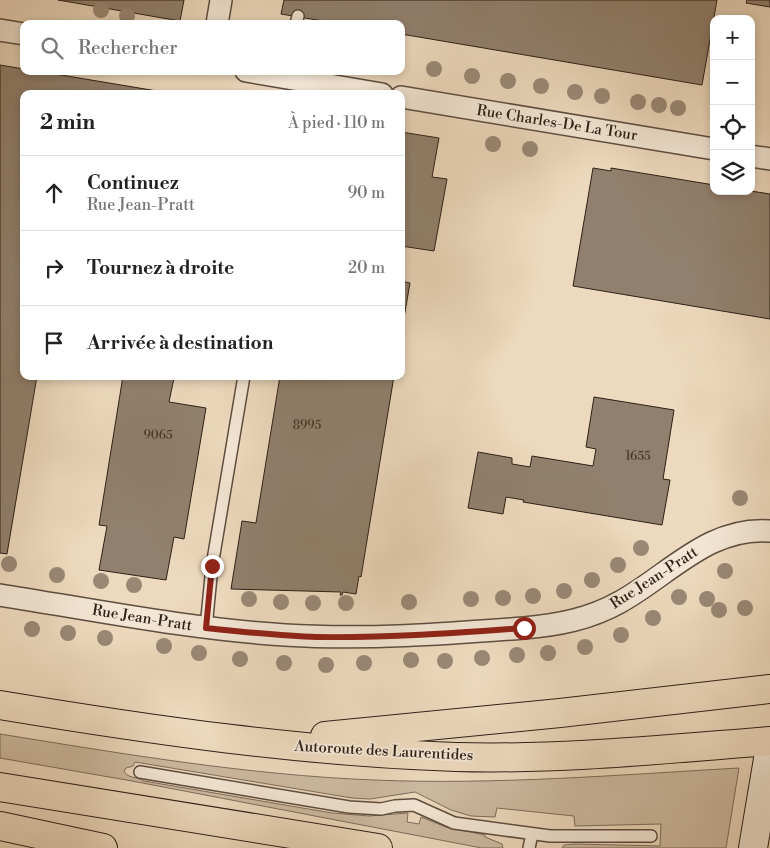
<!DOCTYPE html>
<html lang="fr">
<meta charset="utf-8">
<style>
body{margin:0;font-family:"Libre Bodoni",serif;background:#f2f2f2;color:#222}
.controls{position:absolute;right:15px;top:15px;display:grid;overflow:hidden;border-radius:10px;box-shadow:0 2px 8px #0003}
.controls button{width:45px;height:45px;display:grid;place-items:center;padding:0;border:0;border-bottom:1px solid #e0e0e0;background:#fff;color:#222;font:25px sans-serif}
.stop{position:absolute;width:15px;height:15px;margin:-11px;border:4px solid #8f2418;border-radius:50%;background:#fff}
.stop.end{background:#8f2418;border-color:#fff;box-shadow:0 1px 5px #0008}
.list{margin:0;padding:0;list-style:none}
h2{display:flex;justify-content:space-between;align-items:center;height:65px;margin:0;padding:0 20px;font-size:21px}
h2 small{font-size:16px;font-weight:400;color:#767676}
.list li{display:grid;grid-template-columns:32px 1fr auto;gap:15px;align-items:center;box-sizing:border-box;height:75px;padding:0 20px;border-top:1px solid #e0e0e0}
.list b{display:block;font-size:19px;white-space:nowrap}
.list p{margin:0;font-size:16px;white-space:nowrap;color:#767676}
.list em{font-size:16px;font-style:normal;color:#767676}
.icon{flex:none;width:28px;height:28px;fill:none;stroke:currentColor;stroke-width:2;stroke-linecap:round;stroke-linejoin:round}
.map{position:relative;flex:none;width:770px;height:848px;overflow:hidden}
.search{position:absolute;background:#fff;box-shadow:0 2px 8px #0003;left:20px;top:20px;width:385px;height:55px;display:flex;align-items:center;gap:12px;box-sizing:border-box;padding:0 18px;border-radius:10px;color:#767676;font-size:19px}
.panel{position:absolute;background:#fff;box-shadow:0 2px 8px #0003;left:20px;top:90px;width:385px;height:290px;border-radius:10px}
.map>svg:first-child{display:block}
.green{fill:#cdbaa1;stroke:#7e6d5c}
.building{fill:#91806d;stroke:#2e2017}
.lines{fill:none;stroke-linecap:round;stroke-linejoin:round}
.lane-casing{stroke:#5e4e40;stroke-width:14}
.street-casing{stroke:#5e4e40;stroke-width:24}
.secondary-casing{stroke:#2e2017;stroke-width:30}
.highway-casing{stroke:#2e2017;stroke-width:30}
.lane{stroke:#f3e6d4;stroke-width:11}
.street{stroke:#f3e6d4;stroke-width:21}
.secondary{stroke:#f3e6d4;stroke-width:28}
.highway{stroke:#edd9bd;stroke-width:28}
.tree{fill:#9a8875}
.route{stroke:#8f2418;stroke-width:6}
.labels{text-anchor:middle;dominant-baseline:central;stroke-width:4;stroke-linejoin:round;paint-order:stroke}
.number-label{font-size:12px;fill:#47382c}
.street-label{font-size:15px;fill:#2e2017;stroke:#f3e6d4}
</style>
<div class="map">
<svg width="770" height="848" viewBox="0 0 770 848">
<rect width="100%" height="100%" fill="#edd9bd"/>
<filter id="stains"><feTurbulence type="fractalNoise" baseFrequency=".004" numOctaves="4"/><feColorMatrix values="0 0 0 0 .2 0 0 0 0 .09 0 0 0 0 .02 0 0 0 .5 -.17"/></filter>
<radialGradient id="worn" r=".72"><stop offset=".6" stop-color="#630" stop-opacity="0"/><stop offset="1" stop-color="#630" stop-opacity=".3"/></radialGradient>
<path class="green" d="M0,734C124,754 248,775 374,780C496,785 617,775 739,768L726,848H562L564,845L575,844L660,846L661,824L575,826L574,816L497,808L495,817L471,816L451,810L415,792L370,799L352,798L135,762L133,766L126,768L124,771C128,779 136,776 144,781L332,813L369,816L408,813L407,822L419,824L421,817L446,827L485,835V837L502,844L503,848H482L132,781L0,758Z"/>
<path class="building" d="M58,0H184L180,21Z
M284,0H717L702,85L401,34V24H341L281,14Z
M747,0H770V7L746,3Z
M0,65L24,69V71H37L169,93L24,94V376H37L7,554L0,553Z
M401,132L439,138L432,177L447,179L434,251L401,246Z
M593,168L611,171V168L714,185V191H751L770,194V319L573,286Z
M401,281L410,283L401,335Z
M123,376L174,378L169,402L206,408L184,539L174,537L166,580L99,570L107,526L99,525Z
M280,376H394L361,577L359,576L356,594L343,592L342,595H340L341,592L231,589L242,521L256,523Z
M594,397L674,410L663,479L670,480L662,525L523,502L524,500L506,497L503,514L468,508L478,452L512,458V464L530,467L532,456L593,466L596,449L586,447Z"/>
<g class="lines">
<defs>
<path id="lane" d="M296,24L298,16
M206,628L212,566L244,376
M140,772L349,807L381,809L395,806L414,805L454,823L550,836H651
M529,848L532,834"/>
<path id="street" d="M217,24L221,0
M0,30L24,34
M246,71L382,94
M401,97L714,149
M751,156L770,159
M0,595C95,610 189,629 285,635C365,640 445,634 524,628C558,625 590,619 620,602C669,575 709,526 770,531"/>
<path id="secondary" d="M753,848L770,747"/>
<path id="highway" d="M0,705C151,730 303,752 456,757C560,760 666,749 770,741
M325,736L560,713L770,689
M0,787L378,848
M0,826L103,848"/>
</defs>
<use href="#lane" class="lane-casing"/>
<use href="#street" class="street-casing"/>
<use href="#secondary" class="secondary-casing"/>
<use href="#highway" class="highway-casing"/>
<use href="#lane" class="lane"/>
<use href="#street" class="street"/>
<use href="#secondary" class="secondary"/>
<use href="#highway" class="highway"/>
</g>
<g class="tree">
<circle cx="101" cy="10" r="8"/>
<circle cx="127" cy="16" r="8"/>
<circle cx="434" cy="69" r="8"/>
<circle cx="472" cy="76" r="8"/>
<circle cx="508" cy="81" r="8"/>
<circle cx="541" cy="86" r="8"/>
<circle cx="575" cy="92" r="8"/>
<circle cx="602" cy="96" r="8"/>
<circle cx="638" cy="102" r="8"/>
<circle cx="659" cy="105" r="8"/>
<circle cx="678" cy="108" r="8"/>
<circle cx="493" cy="144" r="8"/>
<circle cx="530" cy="149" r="8"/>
<circle cx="740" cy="498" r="8"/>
<circle cx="641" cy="548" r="8"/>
<circle cx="9" cy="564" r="8"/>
<circle cx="618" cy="565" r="8"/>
<circle cx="725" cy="571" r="8"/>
<circle cx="57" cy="575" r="8"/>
<circle cx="592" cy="580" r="8"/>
<circle cx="101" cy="581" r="8"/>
<circle cx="134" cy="585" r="8"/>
<circle cx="564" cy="591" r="8"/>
<circle cx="533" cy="596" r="8"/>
<circle cx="679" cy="597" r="8"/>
<circle cx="503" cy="598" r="8"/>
<circle cx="249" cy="599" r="8"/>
<circle cx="471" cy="599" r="8"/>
<circle cx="707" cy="599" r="8"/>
<circle cx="281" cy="602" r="8"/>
<circle cx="409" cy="602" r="8"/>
<circle cx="313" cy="603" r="8"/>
<circle cx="346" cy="603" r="8"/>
<circle cx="745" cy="608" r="8"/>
<circle cx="719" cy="610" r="8"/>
<circle cx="653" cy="618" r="8"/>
<circle cx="32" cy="629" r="8"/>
<circle cx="68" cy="633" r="8"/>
<circle cx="621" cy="635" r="8"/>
<circle cx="105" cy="638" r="8"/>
<circle cx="164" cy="646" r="8"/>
<circle cx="585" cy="647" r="8"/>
<circle cx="199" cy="653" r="8"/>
<circle cx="548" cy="653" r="8"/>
<circle cx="517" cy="655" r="8"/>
<circle cx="482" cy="658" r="8"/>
<circle cx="240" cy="659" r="8"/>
<circle cx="411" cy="660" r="8"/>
<circle cx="445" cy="661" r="8"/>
<circle cx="284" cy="663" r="8"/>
<circle cx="364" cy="663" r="8"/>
<circle cx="326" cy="665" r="8"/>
</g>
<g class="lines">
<path class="route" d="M212,566L206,628C243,632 280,636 317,637C386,638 456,633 524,628"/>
</g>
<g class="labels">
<g class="number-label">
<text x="307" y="425">8995</text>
<text x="158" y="435">9065</text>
<text x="638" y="456">1655</text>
</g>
<g class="street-label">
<text transform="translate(557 123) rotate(9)">Rue Charles-De La Tour</text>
<text transform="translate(654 578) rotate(-33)">Rue Jean-Pratt</text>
<text transform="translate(142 618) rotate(9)">Rue Jean-Pratt</text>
<text transform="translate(384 751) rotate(3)">Autoroute des Laurentides</text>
</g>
</g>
<rect width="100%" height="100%" filter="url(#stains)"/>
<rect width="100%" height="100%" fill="url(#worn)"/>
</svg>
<div class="controls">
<button>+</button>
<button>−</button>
<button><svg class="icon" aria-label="locate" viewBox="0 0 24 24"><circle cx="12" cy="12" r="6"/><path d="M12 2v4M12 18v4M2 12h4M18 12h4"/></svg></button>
<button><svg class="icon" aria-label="layers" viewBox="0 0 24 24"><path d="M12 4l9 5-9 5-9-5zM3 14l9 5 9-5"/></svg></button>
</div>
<div class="stop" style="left:524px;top:628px"></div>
<div class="stop end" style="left:212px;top:566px"></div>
<div class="search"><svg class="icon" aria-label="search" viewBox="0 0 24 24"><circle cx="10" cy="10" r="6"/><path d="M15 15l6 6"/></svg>Rechercher</div>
<section class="panel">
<h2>2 min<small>À pied · 110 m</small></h2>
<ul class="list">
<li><svg class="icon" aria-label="ahead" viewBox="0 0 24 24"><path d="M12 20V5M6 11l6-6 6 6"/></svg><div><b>Continuez</b><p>Rue Jean-Pratt</p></div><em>90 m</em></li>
<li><svg class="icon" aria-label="right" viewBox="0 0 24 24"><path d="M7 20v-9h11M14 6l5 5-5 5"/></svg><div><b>Tournez à droite</b></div><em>20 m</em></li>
<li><svg class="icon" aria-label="arrive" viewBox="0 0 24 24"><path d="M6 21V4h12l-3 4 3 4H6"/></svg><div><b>Arrivée à destination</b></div></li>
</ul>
</section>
</div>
